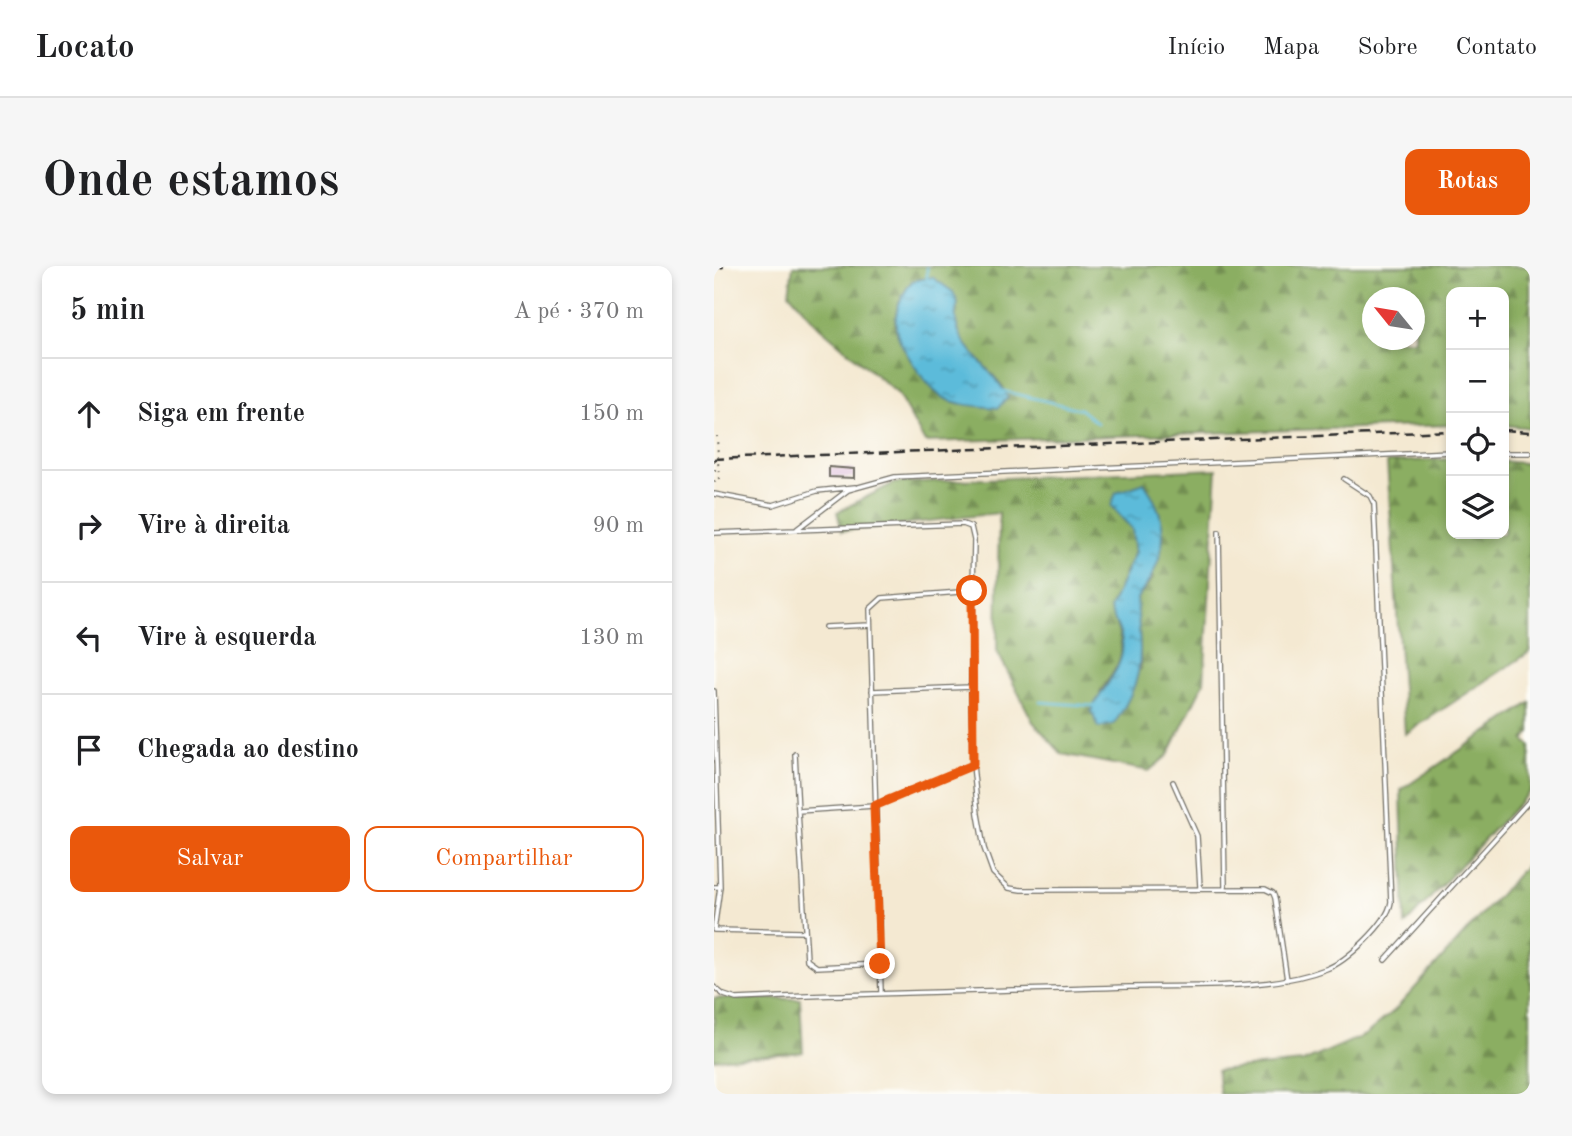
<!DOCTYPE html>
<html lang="pt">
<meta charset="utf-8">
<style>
body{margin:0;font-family:"Old Standard TT",serif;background:#f6f6f6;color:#202124}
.controls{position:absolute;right:21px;top:21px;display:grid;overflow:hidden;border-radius:14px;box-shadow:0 4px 10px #0003}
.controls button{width:63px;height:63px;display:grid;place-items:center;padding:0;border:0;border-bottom:2px solid #e0e0e0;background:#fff;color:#202124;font:35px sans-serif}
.compass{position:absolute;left:648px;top:21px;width:63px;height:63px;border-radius:50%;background:#fff;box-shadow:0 4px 10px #0003;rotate:300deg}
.stop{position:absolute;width:21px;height:21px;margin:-16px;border:5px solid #ea580c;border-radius:50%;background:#fff}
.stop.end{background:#ea580c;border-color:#fff;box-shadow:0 2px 7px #0008}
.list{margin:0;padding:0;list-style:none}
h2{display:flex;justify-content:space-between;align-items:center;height:91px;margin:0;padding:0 28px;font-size:30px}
h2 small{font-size:23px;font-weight:400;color:#757577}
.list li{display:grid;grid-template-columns:46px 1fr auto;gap:21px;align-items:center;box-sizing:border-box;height:112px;padding:0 28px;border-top:2px solid #e0e0e0}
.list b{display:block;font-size:26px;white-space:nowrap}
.list em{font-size:23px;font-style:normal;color:#757577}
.actions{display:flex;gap:14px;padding:21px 28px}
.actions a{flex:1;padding:16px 0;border:2px solid #ea580c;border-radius:14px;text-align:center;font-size:24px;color:#ea580c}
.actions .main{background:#ea580c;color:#fff}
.icon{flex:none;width:38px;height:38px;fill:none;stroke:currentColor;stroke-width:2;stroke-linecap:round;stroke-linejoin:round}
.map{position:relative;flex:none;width:816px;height:828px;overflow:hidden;border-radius:14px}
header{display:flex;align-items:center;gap:42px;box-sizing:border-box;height:98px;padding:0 35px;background:#fff;border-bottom:2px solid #e0e0e0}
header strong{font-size:33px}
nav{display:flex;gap:38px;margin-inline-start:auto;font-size:24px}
.intro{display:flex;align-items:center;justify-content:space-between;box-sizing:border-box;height:168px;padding:0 42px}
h1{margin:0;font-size:49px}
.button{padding:18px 32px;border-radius:14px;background:#ea580c;color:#fff;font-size:24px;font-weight:700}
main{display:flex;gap:42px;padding:0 42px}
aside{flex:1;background:#fff;border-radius:14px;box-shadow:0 4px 10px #0003}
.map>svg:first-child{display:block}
.forest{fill:url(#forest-firs);stroke:#5b6c46;stroke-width:2;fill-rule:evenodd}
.water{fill:url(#water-ripples);stroke:#447382;stroke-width:2}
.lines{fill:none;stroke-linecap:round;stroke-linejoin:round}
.stream{stroke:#5cbbda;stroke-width:2.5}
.building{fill:#d0a0d0}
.lane-casing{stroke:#716e65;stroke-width:6}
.path{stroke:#716e65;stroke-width:2;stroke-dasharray:2 5;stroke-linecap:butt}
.lane{stroke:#fff;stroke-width:3.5}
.rail{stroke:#2b2b2b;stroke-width:2.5;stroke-dasharray:10 5;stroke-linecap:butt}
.path-bridge{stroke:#716e65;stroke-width:2;stroke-dasharray:2 5;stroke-linecap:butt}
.route{stroke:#ea580c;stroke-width:9}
</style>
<header>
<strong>Locato</strong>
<nav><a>Início</a><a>Mapa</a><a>Sobre</a><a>Contato</a></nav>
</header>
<div class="intro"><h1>Onde estamos</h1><a class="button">Rotas</a></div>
<main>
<aside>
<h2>5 min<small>A pé · 370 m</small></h2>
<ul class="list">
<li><svg class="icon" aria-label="ahead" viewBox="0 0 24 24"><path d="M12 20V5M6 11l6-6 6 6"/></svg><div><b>Siga em frente</b></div><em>150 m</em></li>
<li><svg class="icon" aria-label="right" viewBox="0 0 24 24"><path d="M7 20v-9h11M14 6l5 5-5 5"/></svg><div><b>Vire à direita</b></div><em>90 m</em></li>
<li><svg class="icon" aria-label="left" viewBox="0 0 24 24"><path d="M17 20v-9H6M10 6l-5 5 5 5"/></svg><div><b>Vire à esquerda</b></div><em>130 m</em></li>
<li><svg class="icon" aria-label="arrive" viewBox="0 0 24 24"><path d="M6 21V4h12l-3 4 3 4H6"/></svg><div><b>Chegada ao destino</b></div></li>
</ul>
<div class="actions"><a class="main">Salvar</a><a>Compartilhar</a></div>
</aside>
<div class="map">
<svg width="816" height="828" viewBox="0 0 816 828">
<defs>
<pattern id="forest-firs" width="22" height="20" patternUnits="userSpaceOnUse" patternTransform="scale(1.75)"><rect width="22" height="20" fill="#8bae62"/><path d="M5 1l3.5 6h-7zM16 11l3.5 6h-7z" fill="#728e51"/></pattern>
<pattern id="water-ripples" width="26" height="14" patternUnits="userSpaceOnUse" patternTransform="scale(1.75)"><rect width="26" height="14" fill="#5cbbda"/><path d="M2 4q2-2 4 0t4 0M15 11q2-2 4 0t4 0" fill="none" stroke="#4c98b1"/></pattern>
</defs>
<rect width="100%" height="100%" fill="#fdfcf7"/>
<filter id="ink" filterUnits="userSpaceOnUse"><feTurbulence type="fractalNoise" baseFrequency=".0143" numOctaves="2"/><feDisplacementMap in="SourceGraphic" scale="14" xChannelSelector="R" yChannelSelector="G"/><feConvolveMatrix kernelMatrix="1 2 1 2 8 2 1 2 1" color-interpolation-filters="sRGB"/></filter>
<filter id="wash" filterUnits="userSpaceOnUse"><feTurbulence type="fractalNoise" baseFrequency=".00686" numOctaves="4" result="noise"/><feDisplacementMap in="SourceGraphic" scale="28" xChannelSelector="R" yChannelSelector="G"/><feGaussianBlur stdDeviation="1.57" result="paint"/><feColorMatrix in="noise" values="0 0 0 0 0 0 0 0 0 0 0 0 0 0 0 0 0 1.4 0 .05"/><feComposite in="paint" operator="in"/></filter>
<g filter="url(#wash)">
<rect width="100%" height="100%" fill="#f4e9d2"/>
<path class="forest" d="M79,0H816V162L790,159V26H737V159L211,176L183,127L105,61L75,27ZM198,15L244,37C231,71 271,96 289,121L228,131C212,119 186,82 182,62C179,44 188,29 198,15ZM659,32H701V74H659Z
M737,193V268H790V195L816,198V386L691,468L673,196Z
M503,203L490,416L454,489L435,505L348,488L319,456L283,385L285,247L128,265L123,246L180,217ZM418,263L439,312L423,332L427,403L385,427C412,390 413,386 396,343L421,286Z
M816,437V466L810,474L816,479V525L691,659L687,524Z
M816,595V828H506L503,804L589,796L651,769L681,744Z
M0,732L86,733L89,786L0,793Z"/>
<path class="water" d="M218,11L239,26L244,37C230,74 279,100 294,131L284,142C266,140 246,140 230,132C214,124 184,79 182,61C180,43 188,29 198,15Z
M430,217C459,257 453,294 423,332C426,390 434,407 400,458L385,462L377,445C387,423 412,401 408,375C407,365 399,353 396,343L421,286L418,263L397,240L402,227Z"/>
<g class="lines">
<path class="stream" d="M213,2V12
M289,125L366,143L383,157
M326,436L382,440"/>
</g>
<g id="blocks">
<path class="building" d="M115,201L140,203V212L115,211Z"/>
</g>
</g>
<g filter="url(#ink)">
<use href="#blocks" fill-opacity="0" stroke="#716e65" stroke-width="2"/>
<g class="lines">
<defs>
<path id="lane" d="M790,187H816
M0,228L59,239L103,225L141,221
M83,263L134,224L181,211L737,186
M505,266L511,621
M0,267L249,258L257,261L260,274L257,421L259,499L264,548L270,582L279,607L295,622L307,624L551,623L559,627L561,632L573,714
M111,361L156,359
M0,425L6,621H0
M158,425L257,421
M81,488L84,545
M459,516L483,570L486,621
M0,664L89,666
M0,664L6,621
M671,694L816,534
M166,698L103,701L93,694L84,545L160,540L259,499
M0,721L10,729L22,733C153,727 285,725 416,721C477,719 555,725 612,703C632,696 674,657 677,636L660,238L656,230L630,213
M167,726L156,343L168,332L259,325"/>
</defs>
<use href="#lane" class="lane-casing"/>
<path class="path" d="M0,195H4
M0,204H5"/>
<use href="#lane" class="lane"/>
<path class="rail" d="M0,3L13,0
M790,164L816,166
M0,193L737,165"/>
<path class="path-bridge" d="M0,216L5,215L3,170"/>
</g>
</g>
<g class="lines" filter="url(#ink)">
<path class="route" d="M166,698L160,540L259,499L258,325"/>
</g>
</svg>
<div class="controls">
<button>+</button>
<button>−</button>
<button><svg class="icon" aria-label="locate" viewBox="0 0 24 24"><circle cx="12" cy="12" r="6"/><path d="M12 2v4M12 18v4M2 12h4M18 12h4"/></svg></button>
<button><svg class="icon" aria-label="layers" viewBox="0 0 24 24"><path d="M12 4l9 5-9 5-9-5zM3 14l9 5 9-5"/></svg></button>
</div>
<svg class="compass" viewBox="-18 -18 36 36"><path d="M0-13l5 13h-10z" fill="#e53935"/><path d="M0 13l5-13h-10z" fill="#757577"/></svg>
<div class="stop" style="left:258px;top:325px"></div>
<div class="stop end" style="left:166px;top:698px"></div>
</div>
</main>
